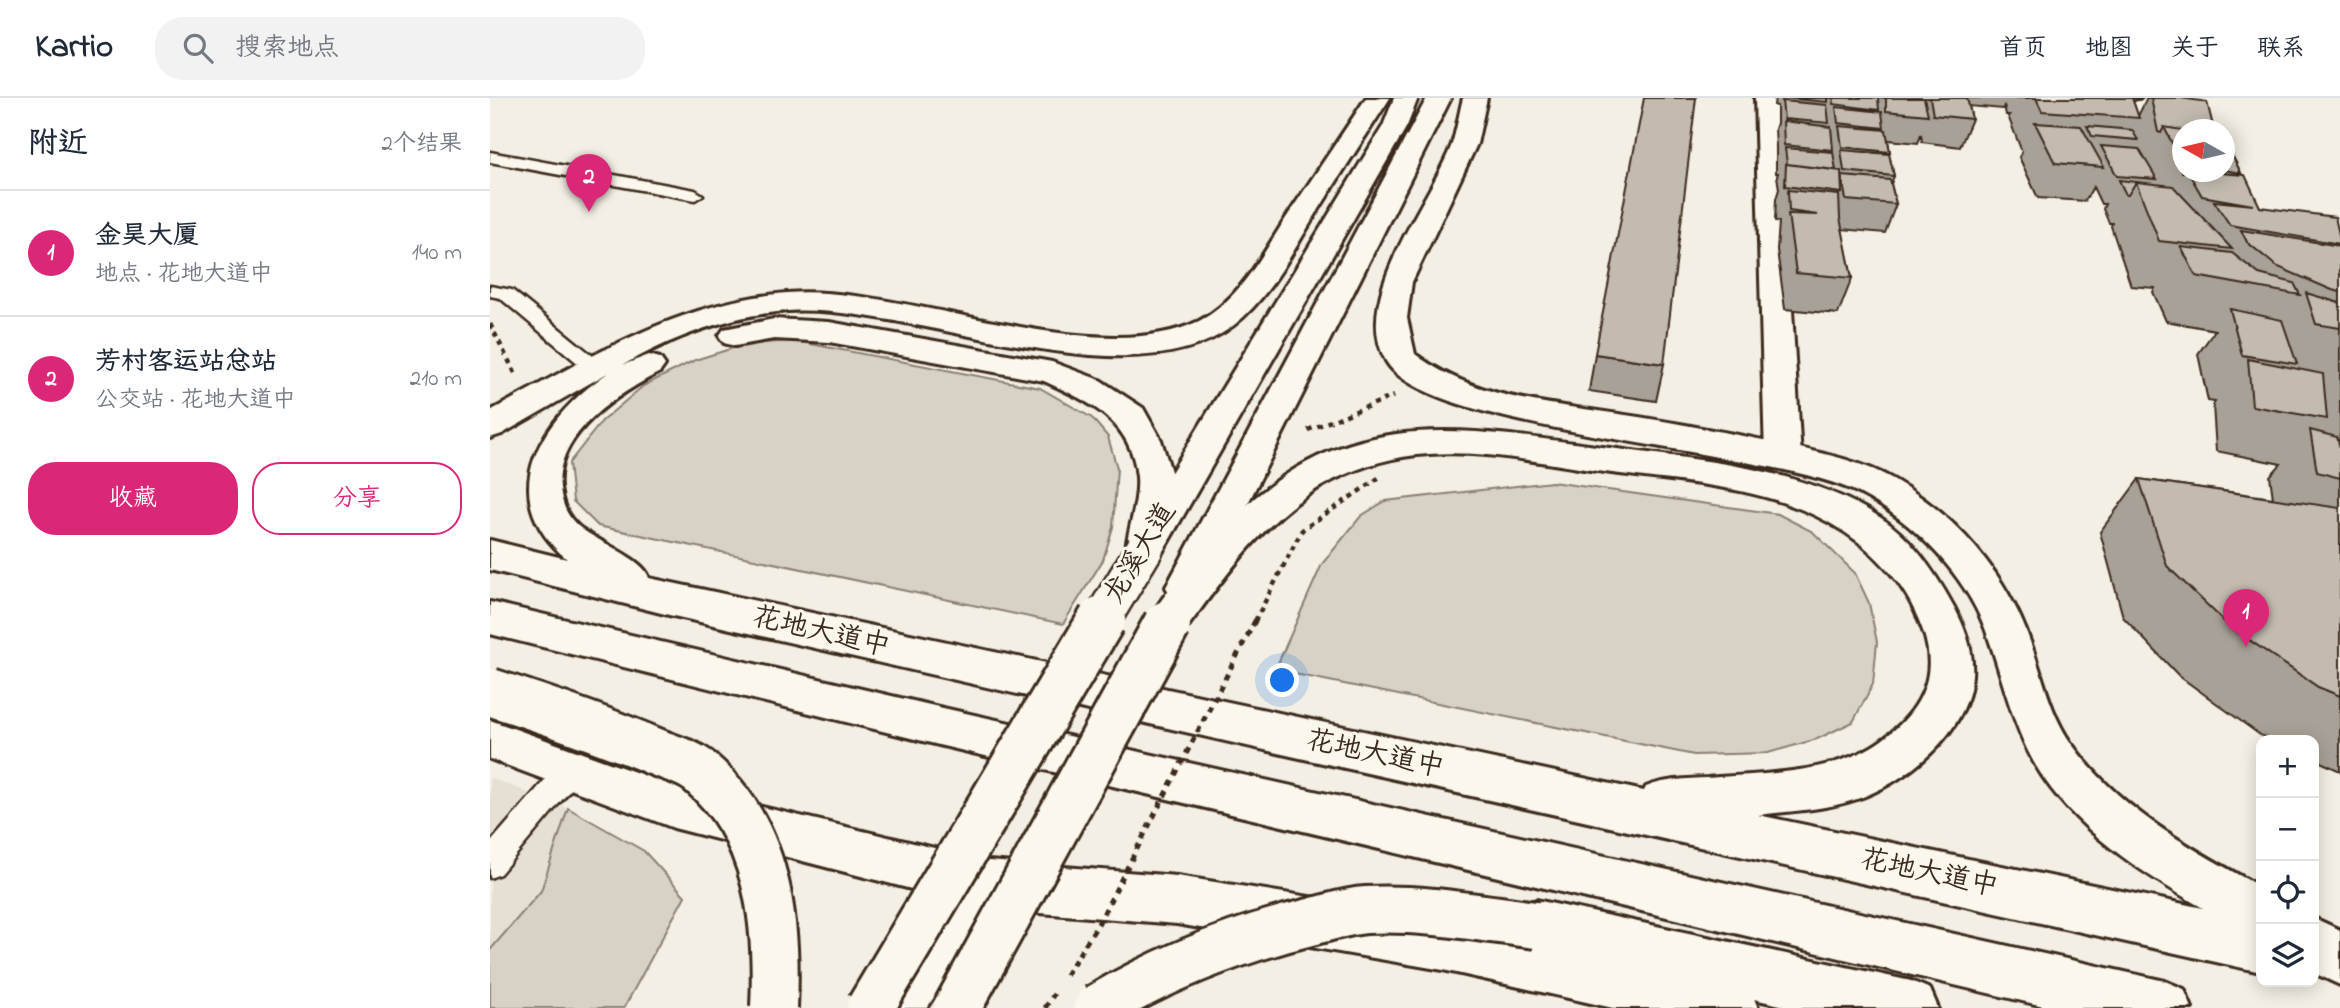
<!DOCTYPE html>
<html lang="zh">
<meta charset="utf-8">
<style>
body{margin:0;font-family:"Indie Flower","LXGW WenKai TC",sans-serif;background:#f2f2f3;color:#1f2937}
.controls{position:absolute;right:21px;bottom:21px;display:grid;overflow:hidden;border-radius:14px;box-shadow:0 4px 18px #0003}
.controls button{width:63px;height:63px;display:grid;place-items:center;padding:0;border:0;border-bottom:2px solid #e0e1e3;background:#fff;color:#1f2937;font:35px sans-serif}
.compass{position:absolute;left:1682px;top:21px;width:63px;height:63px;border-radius:50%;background:#fff;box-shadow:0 4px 18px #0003;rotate:278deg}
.you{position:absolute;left:793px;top:583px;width:24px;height:24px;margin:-18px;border:5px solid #fff;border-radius:50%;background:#1a73e8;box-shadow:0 0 0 10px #1a73e833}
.badge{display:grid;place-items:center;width:46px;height:46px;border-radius:50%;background:#db2777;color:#fff;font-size:23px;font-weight:700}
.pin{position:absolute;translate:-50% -58px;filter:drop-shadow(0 2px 4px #0008)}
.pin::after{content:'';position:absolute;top:37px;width:24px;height:21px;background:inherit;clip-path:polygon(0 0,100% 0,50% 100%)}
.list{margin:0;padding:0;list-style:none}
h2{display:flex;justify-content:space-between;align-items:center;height:91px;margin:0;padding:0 28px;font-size:30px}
h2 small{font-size:23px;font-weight:400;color:#747a83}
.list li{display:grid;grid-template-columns:46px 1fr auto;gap:21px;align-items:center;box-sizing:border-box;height:126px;padding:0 28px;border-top:2px solid #e0e1e3}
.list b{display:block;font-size:26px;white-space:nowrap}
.list p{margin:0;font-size:23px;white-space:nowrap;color:#747a83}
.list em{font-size:23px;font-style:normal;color:#747a83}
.actions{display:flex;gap:14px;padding:21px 28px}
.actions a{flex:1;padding:16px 0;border:2px solid #db2777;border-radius:28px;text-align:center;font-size:24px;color:#db2777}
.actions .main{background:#db2777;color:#fff}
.icon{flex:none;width:38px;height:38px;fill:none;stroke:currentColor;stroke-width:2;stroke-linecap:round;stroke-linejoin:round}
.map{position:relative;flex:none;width:1850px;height:910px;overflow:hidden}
header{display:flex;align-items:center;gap:42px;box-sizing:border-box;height:98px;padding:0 35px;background:#fff;border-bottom:2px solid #e0e1e3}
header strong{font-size:33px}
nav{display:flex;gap:38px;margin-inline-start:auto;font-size:24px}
.search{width:490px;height:63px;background:#f2f2f3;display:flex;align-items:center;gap:18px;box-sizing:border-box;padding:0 24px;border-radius:28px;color:#747a83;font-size:26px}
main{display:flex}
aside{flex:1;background:#fff}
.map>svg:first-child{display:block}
.built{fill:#e5dfd4}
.green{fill:#d8d1c6;stroke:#8a7e72;stroke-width:2}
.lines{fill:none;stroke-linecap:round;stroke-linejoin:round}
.lane-casing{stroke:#3b2a1e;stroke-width:5}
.street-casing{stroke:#3b2a1e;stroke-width:6}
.secondary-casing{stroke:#3b2a1e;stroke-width:6}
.primary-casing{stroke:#3b2a1e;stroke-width:6}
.path{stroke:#3b2a1e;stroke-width:4.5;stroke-dasharray:5 5;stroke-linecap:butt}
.lane{fill:#fbf7ec;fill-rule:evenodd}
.street{fill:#fbf7ec;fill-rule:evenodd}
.secondary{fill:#fbf7ec;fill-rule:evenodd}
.primary{fill:#fbf7ec;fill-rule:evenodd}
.primary-bridge-far1-casing{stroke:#3b2a1e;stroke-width:41;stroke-linecap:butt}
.primary-bridge-casing{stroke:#3b2a1e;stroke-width:52;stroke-linecap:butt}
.path-bridge-far1{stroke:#3b2a1e;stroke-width:4.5;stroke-dasharray:5 5;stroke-linecap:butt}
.path-bridge{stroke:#3b2a1e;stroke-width:5;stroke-dasharray:6 6;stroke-linecap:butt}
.primary-bridge-far1{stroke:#fbf7ec;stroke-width:36}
.primary-bridge{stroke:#fbf7ec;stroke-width:46}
.wall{fill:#a8a197;stroke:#3b2a1e;stroke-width:2}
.shaded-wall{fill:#88837b;stroke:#3b2a1e;stroke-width:2}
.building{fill:#c3bbb0;stroke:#3b2a1e;stroke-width:2}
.labels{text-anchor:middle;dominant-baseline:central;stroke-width:6;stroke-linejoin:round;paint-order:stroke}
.street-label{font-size:28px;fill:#3b2a1e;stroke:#fbf7ec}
</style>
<header>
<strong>Kartio</strong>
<div class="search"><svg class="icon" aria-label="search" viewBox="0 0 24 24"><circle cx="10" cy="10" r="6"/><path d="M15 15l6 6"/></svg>搜索地点</div>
<nav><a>首页</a><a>地图</a><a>关于</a><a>联系</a></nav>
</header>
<main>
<aside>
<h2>附近<small>2个结果</small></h2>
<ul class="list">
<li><span class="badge">1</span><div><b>金昊大厦</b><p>地点 · 花地大道中</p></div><em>140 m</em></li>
<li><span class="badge">2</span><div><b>芳村客运站总站</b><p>公交站 · 花地大道中</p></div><em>210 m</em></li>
</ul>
<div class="actions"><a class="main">收藏</a><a>分享</a></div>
</aside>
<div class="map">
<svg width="1850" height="910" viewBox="0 0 1850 910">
<rect width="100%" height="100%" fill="#f3efe4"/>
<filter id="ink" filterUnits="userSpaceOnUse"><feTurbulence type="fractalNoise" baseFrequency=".0143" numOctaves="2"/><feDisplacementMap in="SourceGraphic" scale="14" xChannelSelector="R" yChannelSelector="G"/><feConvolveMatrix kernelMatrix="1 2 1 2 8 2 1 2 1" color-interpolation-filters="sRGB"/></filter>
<g filter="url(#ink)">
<path class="built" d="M0,680L78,710L51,793L0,852Z"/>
<path class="green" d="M305,243L550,290L602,320L618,339L627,370L623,429L613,462L573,526L108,428L83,403L79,365L112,323L153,288L205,262L256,246Z
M1062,384L1288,416L1323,434L1365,475L1379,505L1387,544L1383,586L1363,624L1327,641L1278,655L1204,657L785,572L832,466L871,418L895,403Z
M78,710L154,753L195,798L134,910H0V852L51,793Z"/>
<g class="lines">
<defs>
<path id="lane" d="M0,54L205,92L213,97L205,102L0,64Z
M0,188L22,192L109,263L131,266L134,270L124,276L97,273L10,200L0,198Z
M82,658L92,662L95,670L92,678L10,776L0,780V745L72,662Z
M499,773L509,777L514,787L509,797L437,910H403L489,777Z"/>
<path id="street" d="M1265,0H1289L1311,359L1306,368L1293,371L1280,368L1275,359Z"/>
<path id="secondary" d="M904,0H928L917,28L669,460L655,464L641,460L636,450L641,440L893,28Z
M937,0H961L716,489L710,500L696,504L682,500L676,489Z
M0,622L184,688L499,763L687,778L953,820L1241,883L1260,891L1268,910H1123L953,872L687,826L499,811L184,730L0,661Z"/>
<path id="primary" d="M876,0H900C875,39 850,77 826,116C802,154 780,199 744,227C640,308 422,205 298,213C239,217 184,239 133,267L159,257L170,260L175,267L170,274C130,295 64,335 70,390C72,405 76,417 88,428C105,443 155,461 159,480L1154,693L1156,689C1176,681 1196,681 1217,680C1276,675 1349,677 1397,638C1433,609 1449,575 1432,530C1415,483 1381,448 1338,424C1270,386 1183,384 1107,373C1052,365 995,352 939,356C905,358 873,367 843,382C777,415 734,480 691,538L677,542L663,538L657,526C672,496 698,469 720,444C851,296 970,331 1143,353C1227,364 1318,373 1391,420C1423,441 1446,476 1464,509C1475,530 1484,553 1482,577C1479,635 1414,686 1364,702C1334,712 1299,713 1268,717L1713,810C1651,774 1584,732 1546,668C1521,625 1512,576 1495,530C1473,474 1422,422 1369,395C1276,349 936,335 896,263C860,199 940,105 962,46C967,31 969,15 973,0H997L987,46L922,184L917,220L925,256C977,295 1038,303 1101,312C1167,321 1232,333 1296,347C1332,355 1371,363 1403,381C1467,418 1517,476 1541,546C1553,579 1560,615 1581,645C1628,711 1701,751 1771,789V874L801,658L179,517L0,472V442L77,461C0,397 53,317 121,273L12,336L0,340V313C96,262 186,204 297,195C415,186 604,274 709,223C751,202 775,151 800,114C825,76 851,38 876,0Z
M284,221L339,224L562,264L610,282L653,310L671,342L683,380L674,450L669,460L655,464L641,460L636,450C639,428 649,401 647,379C642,323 600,304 554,283L339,244L284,241L245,248L234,245L229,238L234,231Z
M0,504L453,610L1675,883L1694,891L1702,910H1562L453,648L0,536Z
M1046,802L1421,883L1440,891L1448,910H1303L1046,852L1028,845L1021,827L1028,809Z
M1824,820L1850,832V887L1824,875Z"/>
</defs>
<use href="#lane" class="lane-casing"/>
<use href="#street" class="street-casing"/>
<use href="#secondary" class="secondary-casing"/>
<use href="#primary" class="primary-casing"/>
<path class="path" d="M0,226L26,277
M818,332L904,298"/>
<use href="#lane" class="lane"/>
<use href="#street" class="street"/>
<use href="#secondary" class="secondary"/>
<use href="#primary" class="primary"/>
<defs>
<path id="primary-bridge-far1" d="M611,523L655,450"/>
<path id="primary-bridge" d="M0,594C56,612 112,631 166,654C180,660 198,664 210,674C279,733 288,825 284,910
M380,910L612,521
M467,910L677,526
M607,910C676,869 746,842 824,823C841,819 858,813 876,812C933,809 990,820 1046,827"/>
</defs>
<use href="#primary-bridge-far1" class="primary-bridge-far1-casing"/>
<use href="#primary-bridge" class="primary-bridge-casing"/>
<path class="path-bridge-far1" d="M765,523L812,432L890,379"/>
<path class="path-bridge" d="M576,877L608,826L766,521
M555,910L564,896"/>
<use href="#primary-bridge-far1" class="primary-bridge-far1"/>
<use href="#primary-bridge" class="primary-bridge"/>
</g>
<path class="wall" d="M1285,0H1653L1652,1L1643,3L1648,18L1657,0H1691L1692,74H1734V41L1751,75L1749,77L1770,109L1850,141V673L1824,661V642H1781L1770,637L1689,578L1633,519L1610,434L1649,381L1783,400L1780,378L1791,366L1726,353L1723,307L1725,304L1718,303L1708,256L1725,232L1676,223L1663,194L1665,190L1641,188L1621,128L1622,125H1619L1613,111L1615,106H1611L1603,89L1595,103L1548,100L1529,59L1532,54L1518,18L1519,17H1516L1514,7L1513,11L1479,8L1482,21L1470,49L1432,44L1431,36L1428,45L1398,42L1400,54L1399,56L1404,78L1401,86L1406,106L1395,135L1352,131L1362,180L1348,216L1295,211L1287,152L1289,124L1285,123L1286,101L1289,91L1287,78L1288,75H1286V49L1285,31L1287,25V8L1284,7Z
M1105,256L1174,266L1166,303L1099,293Z"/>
<path class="shaded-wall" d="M1626,0H1653L1652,1L1622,7Z"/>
<path class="building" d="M1154,0H1206L1174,266L1105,256Z
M1294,0H1338V4Z
M1344,0H1388L1389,12L1343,6Z
M1396,0H1434L1438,17L1396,13Z
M1440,0H1477L1482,21L1443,17Z
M1546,0H1642L1649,20L1552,13Z
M1661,0H1691L1717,4L1724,32H1692L1674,29L1671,35L1668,34Z
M1292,3L1337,7L1339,25L1294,21Z
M1346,9L1392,14L1394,30L1348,25Z
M1293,23L1341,29L1343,52L1294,47Z
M1545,25L1591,28L1614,69L1565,65Z
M1349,28L1396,32L1400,54L1352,49Z
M1597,28L1642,32L1648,42L1602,38Z
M1674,29L1692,32V65Z
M1734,41L1751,75L1734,72Z
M1611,48L1649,51L1667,81L1627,78Z
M1295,50L1343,54L1346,72L1297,66Z
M1351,52L1399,56L1404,78L1354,73Z
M1296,66L1351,73L1352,95L1295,88Z
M1698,74H1717L1755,77L1770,109L1845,119L1850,141V146L1740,127L1724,103L1763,107L1712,98Z
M1352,78L1400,82L1406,106L1356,102Z
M1629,82L1646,84L1638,97H1636Z
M1646,84L1683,88L1742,151L1669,143Z
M1298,92L1349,97L1350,120L1362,180L1306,175L1298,116L1328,117L1299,113Z
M1751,132L1850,148V194L1842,192L1786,168L1757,144Z
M1691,149L1742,155L1769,176L1804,185L1810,197L1706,178Z
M1816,195L1850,205V230L1826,226Z
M1740,211L1792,222L1807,266L1752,257Z
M1758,261L1833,276L1837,321L1762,308Z
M1820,332L1847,339L1850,350V380L1827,374Z
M1649,381L1850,410V598L1828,589L1739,528L1677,468Z"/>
</g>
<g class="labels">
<g class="street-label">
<text transform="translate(651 456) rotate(-59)">龙溪大道</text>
<text transform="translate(331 535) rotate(13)">花地大道中</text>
<text transform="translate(885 657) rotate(12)">花地大道中</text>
<text transform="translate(1439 776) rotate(12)">花地大道中</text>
</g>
</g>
</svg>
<div class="controls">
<button>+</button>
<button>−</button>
<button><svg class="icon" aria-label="locate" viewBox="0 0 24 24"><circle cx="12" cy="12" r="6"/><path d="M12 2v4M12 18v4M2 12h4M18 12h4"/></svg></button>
<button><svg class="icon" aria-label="layers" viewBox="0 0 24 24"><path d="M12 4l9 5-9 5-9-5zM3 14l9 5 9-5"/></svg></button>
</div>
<svg class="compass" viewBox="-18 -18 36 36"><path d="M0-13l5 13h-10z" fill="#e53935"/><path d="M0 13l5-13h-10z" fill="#747a83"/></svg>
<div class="you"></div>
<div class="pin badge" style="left:1756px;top:549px">1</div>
<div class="pin badge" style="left:99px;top:114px">2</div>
</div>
</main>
